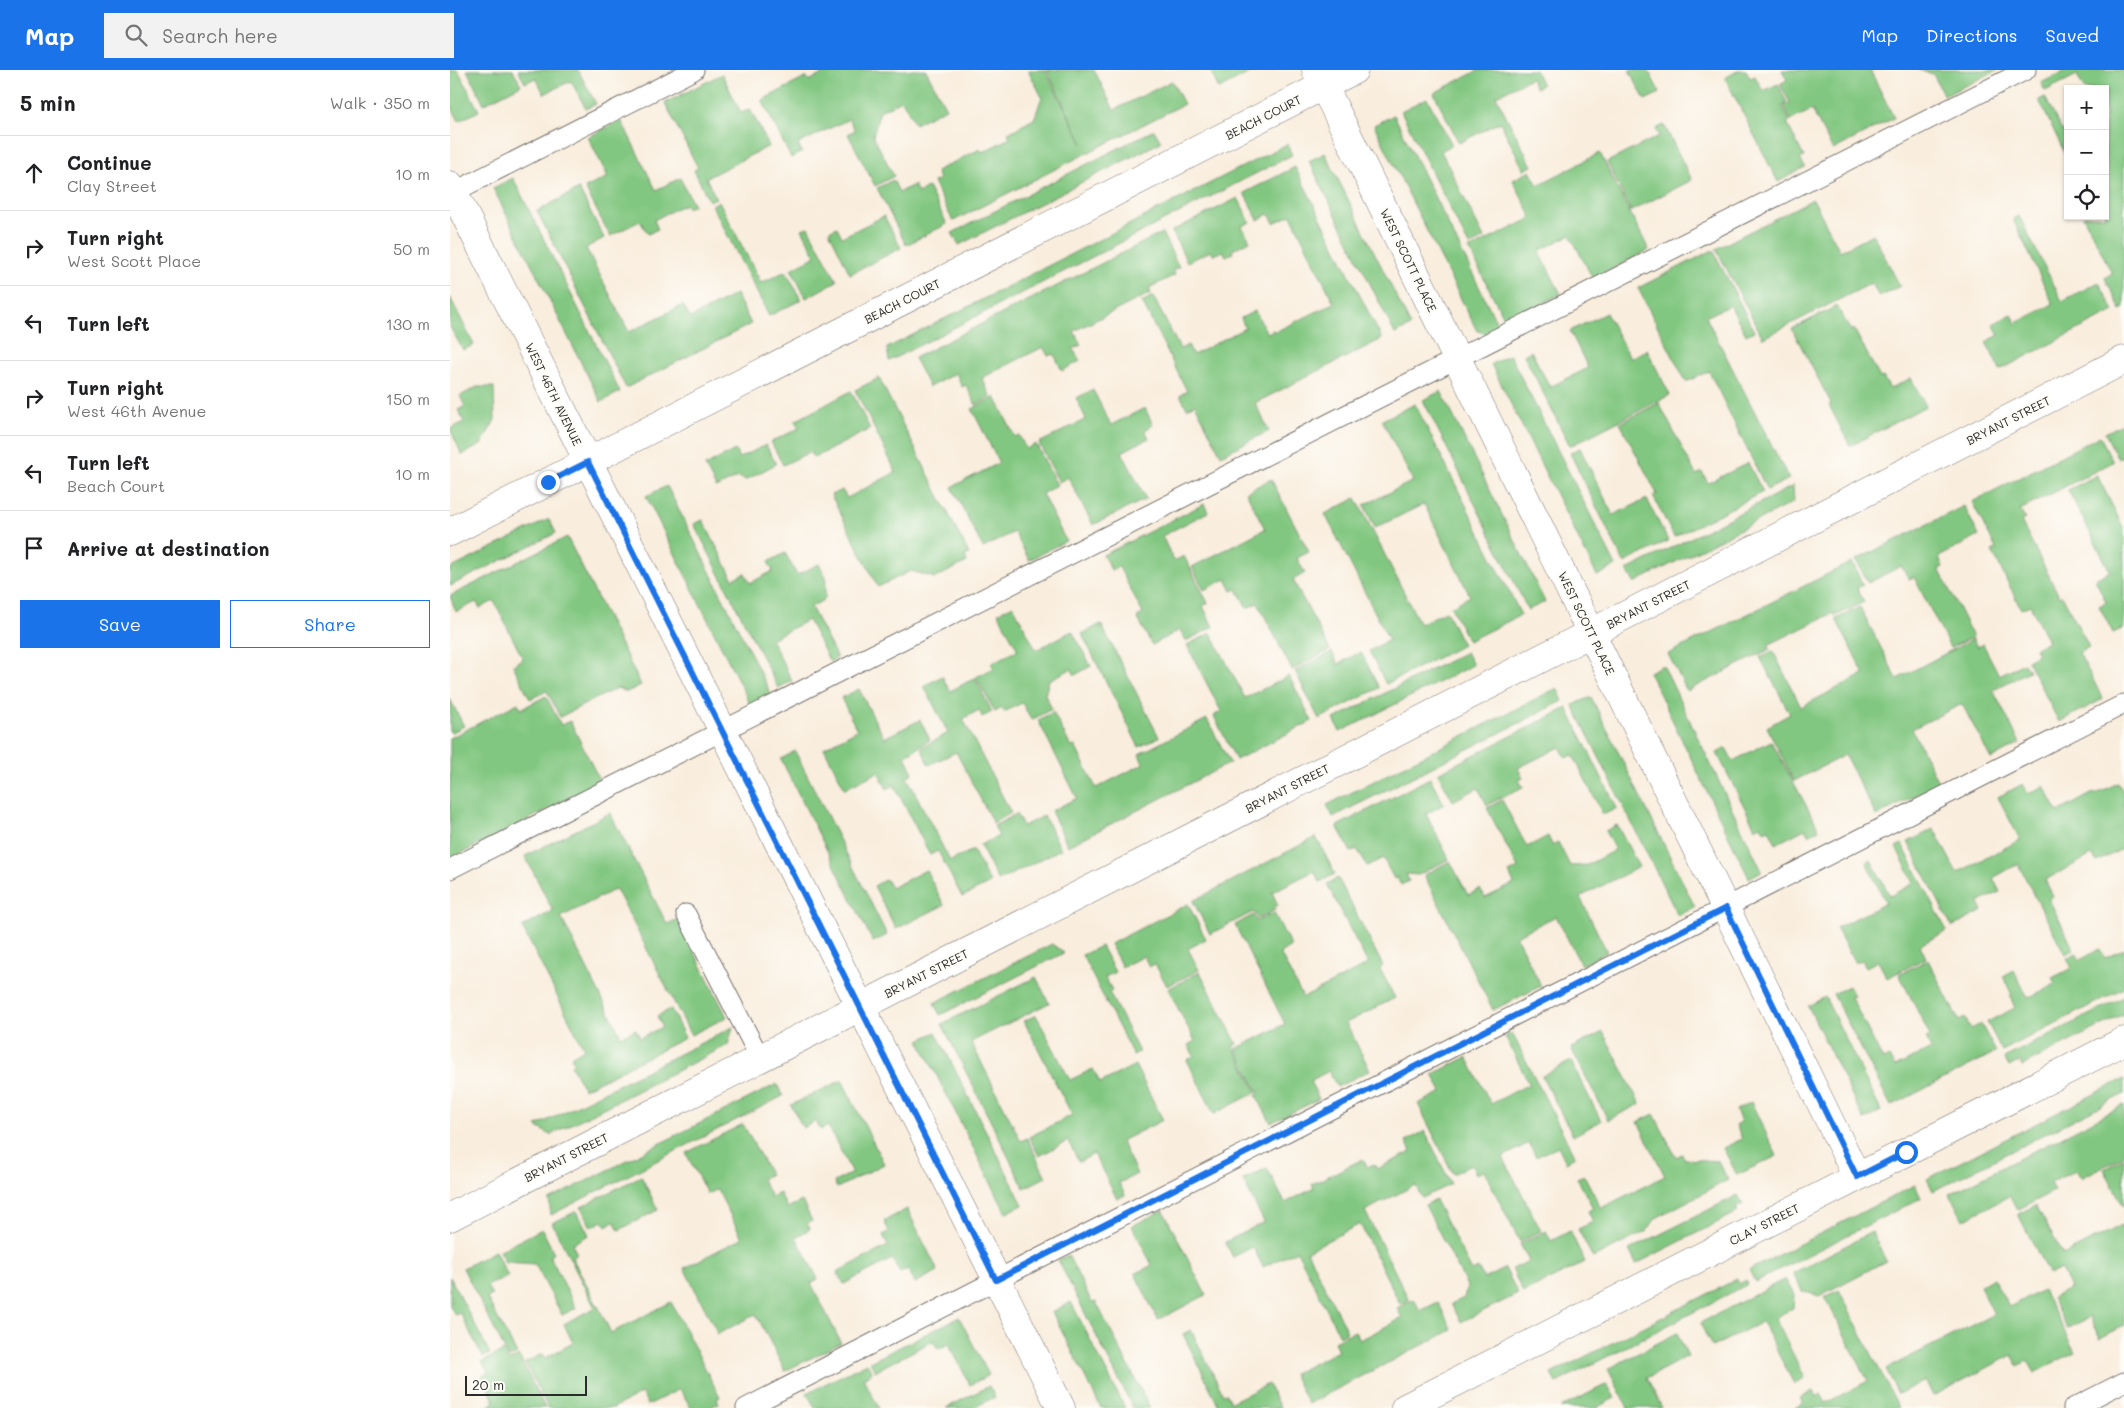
<!DOCTYPE html>
<meta charset="utf-8">
<style>
body{margin:0;font-family:Mali,sans-serif;background:#f2f2f2;color:#202124}
.controls{position:absolute;right:15px;top:15px;display:grid;overflow:hidden;border-radius:0px;box-shadow:0 1px 4px #0004}
.controls button{width:45px;height:45px;display:grid;place-items:center;padding:0;border:0;border-bottom:1px solid #e0e0e0;background:#fff;color:#202124;font:25px sans-serif}
.scale{position:absolute;left:15px;bottom:12px;width:122px;box-sizing:border-box;padding-left:5px;border:2px solid #2b2b2b;border-top:0;font-size:14px;line-height:18px;white-space:nowrap;color:#2b2b2b;-webkit-text-stroke:4px #fdfcf7;paint-order:stroke}
.stop{position:absolute;width:15px;height:15px;margin:-11px;border:4px solid #1a73e8;border-radius:50%;background:#fff}
.stop.end{background:#1a73e8;border-color:#fff;box-shadow:0 1px 5px #0008}
.list{margin:0;padding:0;list-style:none}
h2{display:flex;justify-content:space-between;align-items:center;height:65px;margin:0;padding:0 20px;font-size:21px}
h2 small{font-size:16px;font-weight:400;color:#757577}
.list li{display:grid;grid-template-columns:32px 1fr auto;gap:15px;align-items:center;box-sizing:border-box;height:75px;padding:0 20px;border-top:1px solid #e0e0e0}
.list b{display:block;font-size:19px;white-space:nowrap}
.list p{margin:0;font-size:16px;white-space:nowrap;color:#757577}
.list em{font-size:16px;font-style:normal;color:#757577}
.actions{display:flex;gap:10px;padding:15px 20px}
.actions a{flex:1;padding:11px 0;border:1px solid #1a73e8;border-radius:0px;text-align:center;font-size:18px;color:#1a73e8}
.actions .main{background:#1a73e8;color:#fff}
.icon{flex:none;width:28px;height:28px;fill:none;stroke:currentColor;stroke-width:2;stroke-linecap:round;stroke-linejoin:round}
.map{position:relative;flex:none;width:1674px;height:1338px;overflow:hidden}
header{display:flex;align-items:center;gap:30px;box-sizing:border-box;height:70px;padding:0 25px;background:#1a73e8;color:#fff}
header strong{font-size:24px}
nav{display:flex;gap:28px;margin-inline-start:auto;font-size:18px}
.search{width:350px;height:45px;background:#f2f2f2;display:flex;align-items:center;gap:12px;box-sizing:border-box;padding:0 18px;border-radius:0px;color:#757577;font-size:19px}
main{display:flex}
aside{flex:1;background:#fff}
.map>svg:first-child{display:block}
.green{fill:#82c781;stroke:#567956}
.lines{fill:none;stroke-linecap:round;stroke-linejoin:round}
.service-casing{stroke:#736f69;stroke-width:21}
.minor-casing{stroke:#736f69;stroke-width:29}
.tertiary-casing{stroke:#736f69;stroke-width:29}
.service{stroke:#fff;stroke-width:19}
.minor{stroke:#fff;stroke-width:28}
.tertiary{stroke:#fff;stroke-width:28}
.route{stroke:#1a73e8;stroke-width:6}
.labels{text-anchor:middle;dominant-baseline:central;stroke-width:4.5;stroke-linejoin:round;paint-order:stroke}
.street-label{font-size:12px;fill:#2b2b2b;stroke:#fdfcf7}
</style>
<header>
<strong>Map</strong>
<div class="search"><svg class="icon" aria-label="search" viewBox="0 0 24 24"><circle cx="10" cy="10" r="6"/><path d="M15 15l6 6"/></svg>Search here</div>
<nav><a>Map</a><a>Directions</a><a>Saved</a></nav>
</header>
<main>
<aside>
<h2>5 min<small>Walk · 350 m</small></h2>
<ul class="list">
<li><svg class="icon" aria-label="ahead" viewBox="0 0 24 24"><path d="M12 20V5M6 11l6-6 6 6"/></svg><div><b>Continue</b><p>Clay Street</p></div><em>10 m</em></li>
<li><svg class="icon" aria-label="right" viewBox="0 0 24 24"><path d="M7 20v-9h11M14 6l5 5-5 5"/></svg><div><b>Turn right</b><p>West Scott Place</p></div><em>50 m</em></li>
<li><svg class="icon" aria-label="left" viewBox="0 0 24 24"><path d="M17 20v-9H6M10 6l-5 5 5 5"/></svg><div><b>Turn left</b></div><em>130 m</em></li>
<li><svg class="icon" aria-label="right" viewBox="0 0 24 24"><path d="M7 20v-9h11M14 6l5 5-5 5"/></svg><div><b>Turn right</b><p>West 46th Avenue</p></div><em>150 m</em></li>
<li><svg class="icon" aria-label="left" viewBox="0 0 24 24"><path d="M17 20v-9H6M10 6l-5 5 5 5"/></svg><div><b>Turn left</b><p>Beach Court</p></div><em>10 m</em></li>
<li><svg class="icon" aria-label="arrive" viewBox="0 0 24 24"><path d="M6 21V4h12l-3 4 3 4H6"/></svg><div><b>Arrive at destination</b></div></li>
</ul>
<div class="actions"><a class="main">Save</a><a>Share</a></div>
</aside>
<div class="map">
<svg width="1674" height="1338" viewBox="0 0 1674 1338">
<rect width="100%" height="100%" fill="#fdfcf7"/>
<filter id="ink" filterUnits="userSpaceOnUse"><feTurbulence type="fractalNoise" baseFrequency=".02" numOctaves="2"/><feDisplacementMap in="SourceGraphic" scale="10" xChannelSelector="R" yChannelSelector="G"/><feConvolveMatrix kernelMatrix="1 2 1 2 8 2 1 2 1" color-interpolation-filters="sRGB"/></filter>
<filter id="wash" filterUnits="userSpaceOnUse"><feTurbulence type="fractalNoise" baseFrequency=".0096" numOctaves="4" result="noise"/><feDisplacementMap in="SourceGraphic" scale="20" xChannelSelector="R" yChannelSelector="G"/><feGaussianBlur stdDeviation="1.12" result="paint"/><feColorMatrix in="noise" values="0 0 0 0 0 0 0 0 0 0 0 0 0 0 0 0 0 1.4 0 .05"/><feComposite in="paint" operator="in"/></filter>
<g filter="url(#wash)">
<rect width="100%" height="100%" fill="#f9eddd"/>
<path class="green" d="M0,0H8L29,41L9,51L0,34Z
M17,0H63L71,15L34,34Z
M68,0H128L146,34L136,39L121,11L94,24L86,8L75,13Z
M380,0H476L496,38L465,54L452,30L430,41L423,66L444,106L425,116L398,64L405,60L399,49L348,74L352,82L341,88L312,30L357,7L359,11Z
M578,0H595L633,74L597,0H644L664,40L722,11L734,34L503,151L483,112L489,109L486,101L530,79L532,82L560,68L558,63L584,49L592,27Z
M760,0H805L769,19Z
M1029,0H1085L1092,15L1086,18L1081,8L1046,26L1082,96L1074,100L1050,52L1009,73L984,23Z
M1179,0H1198L1210,23L1195,30Z
M1289,0H1296L1300,8L1305,6L1313,21L1328,14L1337,33L1332,36L1340,51L1337,53L1354,87L1350,89L1355,97L1328,112L1275,8Z
M1332,0H1420L1444,48L1383,80L1362,40L1341,50L1334,36L1340,33L1330,14L1337,10Z
M1469,0H1548L1494,26L1483,4Z
M1617,0H1674V238L1671,240L1655,208L1662,203L1633,146H1655V19H1634L1627,5L1595,21L1591,13Z
M272,4L291,43L300,39L319,76L256,108L266,128L259,131L244,100L248,98L215,33Z
M1595,27L1612,61L1618,59V90L1589,30Z
M977,28L1002,75L991,81L1034,168L1019,176L951,41Z
M944,45L1049,257L1037,264L1027,261L924,55Z
M171,50L206,120L230,108L244,135L237,138L235,134L204,150L208,159L198,164L190,151L160,166L135,118L158,107L138,67Z
M1214,55L1242,110L1181,141L1157,92L1209,66L1206,59Z
M704,60L711,72L509,175L502,163Z
M837,74L842,85L439,291L437,278Z
M875,83L961,256L945,264L859,91Z
M1150,83L1199,180L1143,209L1120,165L1089,181L1111,224L1056,252L1019,179L1082,148L1063,110L1080,101L1088,115Z
M845,97L932,269L805,333L819,361L771,385L745,334L737,338L730,325L737,321L692,232L703,226L730,279L738,275L743,285L795,258L791,248L805,241L817,263L824,260L825,262L884,233L841,145L824,153L819,144L808,150L794,123Z
M63,108L170,322L151,332L43,118Z
M443,110L449,122L464,115L468,123L478,117L497,154L456,175L427,118Z
M129,119L154,168L136,178L179,262L233,235L240,248L286,224L301,254L176,318L87,141Z
M788,128L800,152L792,156L800,171L782,180L783,183L776,186L773,181L764,185L761,181L737,192L722,161Z
M1363,129L1390,181L1423,164L1450,216L1429,227L1422,213L1313,268L1266,179Z
M269,131L311,213L336,201L351,230L319,246L262,135Z
M434,146L451,178L400,204L379,161L387,157L392,167Z
M1569,146L1612,231L1649,212L1664,241L1550,300L1536,272L1549,265L1543,254L1562,244L1566,253L1603,234L1563,149Z
M358,157L387,211L356,228L341,199L366,186L352,159Z
M712,163L729,197L723,200L725,205L699,218L701,223L624,261L631,275L623,279L630,291L612,301L604,284L598,286L593,277L532,308L541,327L526,335L516,315L512,317L506,303L479,317L464,288Z
M1263,180L1304,261L1296,265L1280,235L1256,247L1339,409L1317,420L1259,301L1236,312L1188,218Z
M0,227L24,275L13,280L0,257Z
M1387,236L1401,261L1404,259L1430,308L1433,307L1440,319L1461,308L1476,336L1400,376L1379,335L1381,333L1342,259Z
M1156,243L1180,288L1197,280L1220,325L1120,376L1074,285L1081,281L1100,317L1138,298L1120,261Z
M1060,285L1166,496L1147,506L1041,294Z
M429,308L519,484L515,486L517,492L485,508L461,501L428,517L381,425L392,420L397,428L446,402L405,320Z
M27,317H44L45,350L31,375L12,385L0,359L14,352L8,340L15,336L10,326Z
M643,320L661,355L695,338L703,355L695,360L699,368L672,382L696,429L643,455L618,407L609,412L589,373L636,349L626,328Z
M401,321L420,359L364,388L360,382L333,395L321,372L349,358L345,351Z
M991,321L1095,532L1078,540L973,330Z
M545,327L565,367L569,365L576,379L586,374L607,415L592,424L616,471L579,490L564,462L533,478L502,417L549,393L522,339Z
M1209,333L1246,405L1252,402L1258,413L1298,393L1313,422L1224,467L1203,426L1207,424L1170,353Z
M965,334L1071,545L1018,571L1001,537L1020,526L974,434L925,458L914,435L963,411L932,350Z
M1674,353V386L1668,389L1655,363Z
M1650,366L1663,392L1570,440L1575,449L1571,451L1609,526L1612,525L1639,577L1629,583L1653,629L1609,652L1577,590L1588,584L1585,578L1598,571L1580,535L1571,539L1542,481L1546,479L1522,432Z
M316,375L326,394L296,410L288,407L266,418L255,396L285,380L289,388Z
M1130,378L1163,445L1197,429L1218,471L1174,493L1120,383Z
M1647,405L1674,459V558L1663,563L1649,536L1656,532L1645,509L1660,501L1618,420Z
M821,409L859,482L847,488L855,503L843,510L880,580L842,600L808,533L797,538L787,519L782,521L776,509L754,520L742,497L815,459L796,422Z
M217,416L322,626L301,636L196,426Z
M1343,416L1344,432L1184,513L1177,500Z
M906,428L970,554L996,541L1013,575L936,614L919,581L939,570L875,444Z
M754,434L758,442L712,466L724,491L734,486L758,533L753,536L763,557L736,571L730,560L702,575L687,547L693,544L669,497L661,500L653,485Z
M1514,436L1529,466L1489,487L1493,497L1489,499L1523,567L1500,578L1464,507L1459,509L1451,496L1418,513L1406,490Z
M99,449L106,463L0,516V499Z
M253,450L283,509L295,503L300,513L323,501L318,492L335,483L347,505L369,494L376,507L375,529L361,537L387,588L380,592L358,550L321,569L342,611L328,618L244,454Z
M117,467L191,615L177,622L167,618L110,647L97,621L80,629L63,595L73,589L44,531L30,538L26,532L6,542L0,526Z
M1402,492L1413,515L1407,518L1414,532L1385,546L1383,543L1318,575L1320,579L1237,621L1218,584Z
M563,535L586,580L622,561L641,596L625,605L621,599L599,610L595,625L602,639L581,650L572,633L554,642L552,638L545,642L526,607L544,598L541,593L568,580L548,543Z
M1410,537L1447,609L1523,569L1527,577L1533,574L1549,605L1574,593L1579,601L1543,620L1570,673L1541,689L1512,634L1462,659L1489,714L1426,746L1395,685L1344,711L1317,657L1340,644L1310,587L1323,581L1351,637L1414,604L1386,549Z
M651,554L709,667L689,677L632,564Z
M761,563L795,628L839,606L862,651L786,690L764,646L771,641L737,575Z
M882,582L888,594L911,582L929,618L869,649L845,601Z
M1016,582L1023,595L890,662L884,649Z
M1213,595L1312,801L1299,808L1199,602Z
M492,606L500,621L525,608L542,642L532,647L529,640L513,649L561,743L543,753L506,682L479,695L471,678L498,663L474,616Z
M1107,618L1113,631L883,747L877,735Z
M409,619L434,668L470,650L480,670L455,686L463,703L457,707L500,791L523,780L540,813L512,827L488,781L480,785L444,715L437,719L428,702L395,719L374,678L407,660L391,628Z
M96,626L111,655L120,651L151,713L0,789V668L68,633L71,639Z
M1141,627L1245,837L1228,846L1123,635Z
M0,629L14,656L1,663L0,662Z
M1117,638L1167,738L1153,745L1123,685L1116,688L1110,677L1068,698L1073,708L1069,710L1073,717L1037,735L1028,718L1003,731L988,703Z
M603,642L621,677L625,676L646,718L693,694L689,684L757,649L780,693L618,776L601,741L627,728L588,650Z
M1321,671L1369,759L1359,765L1355,759L1326,774L1319,759L1314,761L1311,755L1305,758L1267,683L1276,678L1283,691Z
M345,681L437,865L423,872L331,689Z
M980,708L994,734L976,744L999,789L968,805L956,804L959,811L951,815L947,807L944,809L933,788L917,796L907,779L901,782L887,756Z
M1668,713L1674,723V778L1647,792L1642,785L1595,810L1603,826L1599,829L1624,880L1615,884L1568,794L1543,808L1550,822L1529,832L1533,841L1502,857L1458,772L1484,759L1507,803L1570,770L1548,727L1573,714L1578,724L1594,716L1608,742L1645,722L1646,724Z
M1052,730L1077,777L1098,766L1102,775L1108,772L1120,796L1137,795L1165,780L1155,761L1167,755L1189,797L1130,827L1157,882L1131,895L1106,846L1066,866L1091,916L1043,940L974,805L1000,791L1018,825L1030,819L1035,828L1064,814L1059,803L1068,798L1037,738Z
M160,743L217,854L228,849L277,947L241,965L166,819L111,847L171,966L186,959L190,968L212,957L207,946L221,939L235,968L134,1019L121,995L124,993L121,987L134,979L72,857L103,841L75,786Z
M566,744L573,756L594,746L611,779L548,811L530,775L549,766L544,756Z
M866,767L885,804L870,812L864,801L822,822L828,835L824,837L825,840L808,849L803,842L760,864L743,831Z
M1452,774L1497,861L1470,875L1476,888L1437,908L1428,891L1416,897L1412,890L1405,893L1386,858L1436,833L1416,792L1421,790L1440,826L1464,813L1446,777Z
M476,800L494,835L446,859L424,816L436,809L441,818Z
M888,808L933,896L930,899L945,928L896,953L920,1000L887,1017L879,1001L860,1011L869,1029L821,1053L806,1025L809,1023L786,979L835,954L785,855L803,845L807,851L824,843L841,876L830,883L853,928L918,894L877,814Z
M738,834L756,869L738,879L749,900L717,916L705,894L699,897L694,886L672,897L660,874Z
M602,874L614,883L490,945L484,933Z
M651,876L665,902L655,907L662,920L659,922L689,982L683,985L632,885Z
M1650,879L1655,888L1674,879V918L1552,981L1537,952L1565,938L1560,926L1562,925L1553,906L1564,900L1578,928L1605,914L1602,908L1622,898L1617,888L1626,883L1630,890Z
M1478,890L1509,951L1515,948L1521,959L1531,954L1546,982L1441,1036L1383,924L1399,916L1404,926L1401,927L1433,990L1439,987L1445,997L1481,979L1476,968L1480,966L1449,904Z
M750,902L787,974L783,976L807,1022L764,1044L737,990L744,986L738,975L745,971L718,919Z
M586,907L599,933L521,972L571,1071L577,1068L596,1107L574,1118L492,954Z
M1375,927L1431,1041L1414,1050L1358,936Z
M1674,927V944L1572,996L1570,991L1559,997L1554,988Z
M586,945L620,1010L643,999L650,1013L685,995L713,1050L671,1071L687,1104L669,1113L675,1125L667,1129L644,1084L629,1092L618,1071L589,1086L579,1067L622,1045L574,951Z
M283,957L278,975L100,1065L86,1056Z
M486,962L573,1135L556,1143L469,970Z
M1153,962L1190,1034L1158,1050L1121,978Z
M1062,963L1125,1087L1116,1092L1108,1076L1086,1087L1079,1073L1053,1087L1091,1161L1070,1172L1034,1101L1026,1104L1021,1095L1003,1104L968,1034L992,1022L983,1004L1017,987L1041,1034L1079,1014L1055,966Z
M1121,991L1151,1051L1123,1066L1092,1006Z
M1674,1009V1024L1483,1121L1477,1109Z
M392,1010L434,1094L387,1118L384,1112L402,1103L378,1056L371,1060L366,1051L353,1058L341,1035Z
M327,1014L333,1026L101,1145L99,1130Z
M1301,1032L1327,1086L1287,1105L1273,1078L1292,1069L1286,1055L1291,1052L1286,1040Z
M1674,1035V1086L1631,1108L1626,1100L1600,1113L1604,1121L1567,1140L1560,1126L1513,1150L1500,1124Z
M1204,1044L1226,1087L1232,1084L1235,1089L1268,1091L1278,1110L1206,1148L1197,1161L1143,1188L1128,1159L1143,1152L1138,1141L1143,1138L1127,1108L1134,1105L1151,1138L1215,1106L1188,1052Z
M293,1054L320,1104L312,1109L321,1127L330,1123L337,1138L352,1131L362,1151L357,1153L360,1159L346,1167L368,1209L361,1213L391,1273L335,1301L306,1244L268,1264L234,1198L292,1168L267,1119L257,1124L236,1083Z
M975,1061L1001,1114L972,1128L965,1115L915,1141L959,1230L950,1234L910,1154L857,1181L897,1262L890,1266L847,1181L813,1197L803,1177L783,1187L775,1172L814,1152L793,1110L817,1098L835,1133L864,1118L862,1114L913,1089L917,1097L924,1094L927,1099L961,1082L956,1071Z
M1674,1088V1137L1654,1099Z
M191,1106L208,1140L169,1160L164,1151L156,1156L153,1151L141,1157L131,1137Z
M1465,1115L1471,1128L1305,1212L1299,1200Z
M1288,1125L1293,1134L1286,1138L1288,1142L1186,1194L1179,1180Z
M985,1130L1022,1201L1028,1198L1034,1209L1055,1198L1068,1224L1011,1252L1001,1234L1014,1228L1017,1216L975,1135Z
M1586,1135L1613,1185L1674,1154V1256L1650,1268L1640,1247L1617,1259L1602,1228L1620,1218L1611,1199L1599,1205L1568,1144Z
M457,1139L488,1201L465,1213L458,1199L450,1203L442,1189L394,1214L387,1202L438,1176L433,1165L439,1161L434,1151Z
M713,1140L756,1225L708,1250L685,1204L702,1195L682,1156Z
M127,1141L139,1165L122,1174L127,1184L122,1187L147,1235L144,1236L102,1153Z
M92,1159L104,1183L100,1186L126,1238L112,1245L85,1194L55,1192L49,1181Z
M1096,1161L1101,1171L1120,1161L1135,1192L1073,1223L1062,1199L1079,1191L1070,1174Z
M1422,1162L1436,1191L1369,1226L1352,1221L1343,1203Z
M45,1181L58,1206L37,1216L42,1225L37,1228L67,1284L59,1288L13,1198Z
M618,1185L642,1233L646,1232L700,1338H683L608,1190Z
M0,1207L40,1284L33,1287L10,1243L5,1245L0,1236Z
M1543,1208L1559,1237L1593,1220L1625,1282L1584,1303L1577,1291L1568,1296L1562,1285L1483,1326L1475,1310L1448,1324L1436,1299L1544,1244L1530,1216Z
M1287,1209L1289,1214L1296,1210L1298,1214L1106,1313L1101,1304Z
M1335,1209L1344,1225L1343,1238L1325,1248L1355,1308L1344,1314L1312,1252L1262,1277L1250,1253Z
M1389,1220L1449,1338H1345L1353,1334L1350,1328L1363,1321L1366,1327L1371,1324L1376,1333L1418,1311L1375,1227Z
M964,1229L970,1241L988,1232L1002,1260L858,1334L843,1304L888,1281L884,1271L905,1261L910,1270L952,1248L947,1238Z
M221,1232L270,1327L267,1329L269,1333L259,1338H241L230,1319L198,1335L192,1323L163,1338H98L75,1293L92,1284L95,1288L123,1273L114,1254L148,1236L161,1263Z
M621,1232L675,1338H651L602,1242Z
M509,1247L539,1305L520,1315L499,1274L488,1279L483,1271L425,1301L420,1292Z
M741,1260L773,1324L776,1323L781,1332L818,1314L830,1338H770L733,1264Z
M1227,1263L1238,1286L1197,1308L1212,1338H1178L1158,1299Z
M54,1281L59,1291L69,1286L95,1338H35L45,1332L32,1306L38,1302L32,1292Z
M417,1293L422,1303L413,1308L429,1338H365L357,1323Z
M1157,1314L1165,1328L1146,1338H1110Z
M539,1316L545,1327L523,1338H496Z"/>
</g>
<g filter="url(#ink)">
<g class="lines">
<defs>
<path id="service" d="M0,124L244,0
M0,799L1576,0
M236,844L310,988
M296,1338L1674,634
M1623,1338L1674,1312"/>
<path id="minor" d="M866,0L1407,1107
M0,462L904,0
M0,1147L1674,290
M955,1338L1674,971"/>
<path id="tertiary" d="M0,115L611,1338"/>
</defs>
<use href="#service" class="service-casing"/>
<use href="#minor" class="minor-casing"/>
<use href="#tertiary" class="tertiary-casing"/>
<use href="#service" class="service"/>
<use href="#minor" class="minor"/>
<use href="#tertiary" class="tertiary"/>
</g>
</g>
<g class="lines" filter="url(#ink)">
<path class="route" d="M98,412L138,392L546,1210L1276,838L1407,1107L1456,1082"/>
</g>
<g class="labels">
<g class="street-label">
<text transform="translate(813 47) rotate(-27)">BEACH COURT</text>
<text transform="translate(959 190) rotate(64)">WEST SCOTT PLACE</text>
<text transform="translate(452 231) rotate(-27)">BEACH COURT</text>
<text transform="translate(104 324) rotate(64)">WEST 46TH AVENUE</text>
<text transform="translate(1558 350) rotate(-27)">BRYANT STREET</text>
<text transform="translate(1198 534) rotate(-27)">BRYANT STREET</text>
<text transform="translate(1137 553) rotate(64)">WEST SCOTT PLACE</text>
<text transform="translate(837 718) rotate(-27)">BRYANT STREET</text>
<text transform="translate(476 903) rotate(-27)">BRYANT STREET</text>
<text transform="translate(116 1087) rotate(-27)">BRYANT STREET</text>
<text transform="translate(1314 1154) rotate(-27)">CLAY STREET</text>
</g>
</g>
</svg>
<div class="controls">
<button>+</button>
<button>−</button>
<button><svg class="icon" aria-label="locate" viewBox="0 0 24 24"><circle cx="12" cy="12" r="6"/><path d="M12 2v4M12 18v4M2 12h4M18 12h4"/></svg></button>
</div>
<div class="scale">20 m</div>
<div class="stop" style="left:1456px;top:1082px"></div>
<div class="stop end" style="left:98px;top:412px"></div>
</div>
</main>
